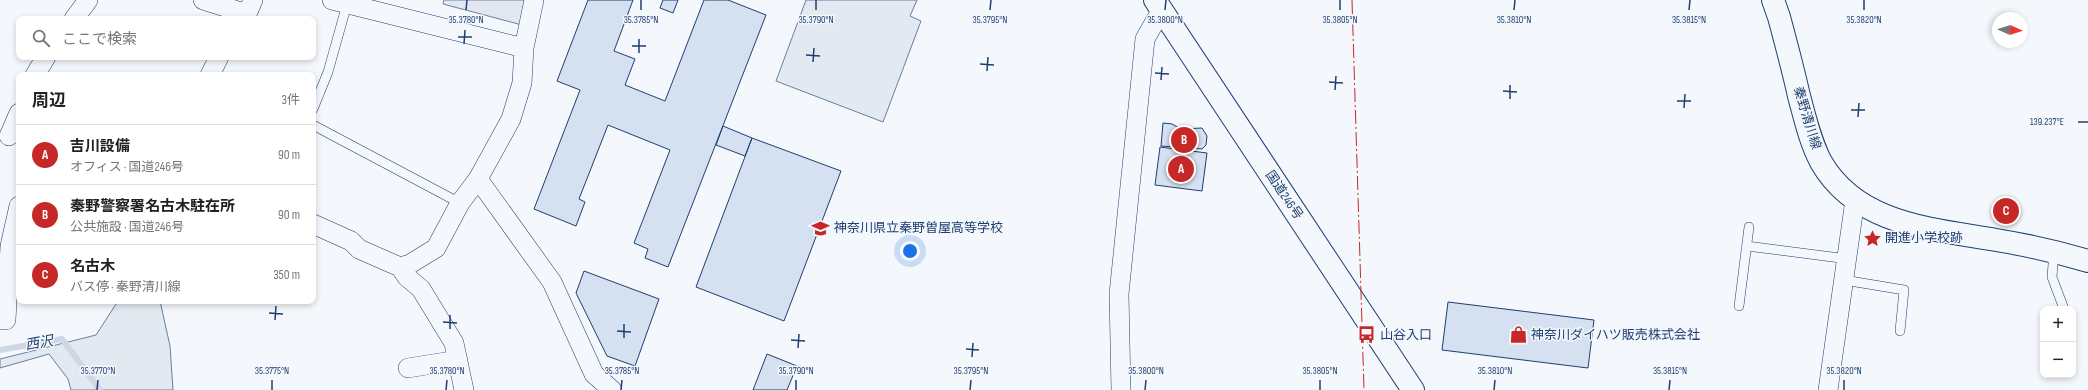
<!DOCTYPE html>
<html lang="ja">
<meta charset="utf-8">
<style>
body{margin:0;font-family:"Sofia Sans Condensed","Noto Sans JP",sans-serif;background:#f2f2f2;color:#222}
.controls{position:absolute;right:12px;bottom:12px;display:grid;overflow:hidden;border-radius:8px;box-shadow:0 2px 6px #0003}
.controls button{width:36px;height:36px;display:grid;place-items:center;padding:0;border:0;border-bottom:1px solid #e0e0e0;background:#fff;color:#222;font:20px sans-serif}
.compass{position:absolute;left:1992px;top:12px;width:36px;height:36px;border-radius:50%;background:#fff;box-shadow:0 2px 6px #0003;rotate:93deg}
.you{position:absolute;left:910px;top:251px;width:14px;height:14px;margin:-10px;border:3px solid #fff;border-radius:50%;background:#1a73e8;box-shadow:0 0 0 6px #1a73e833}
.badge{display:grid;place-items:center;width:26px;height:26px;border-radius:50%;background:#c62828;color:#fff;font-size:13px;font-weight:700}
.pin{position:absolute;translate:-50% -50%;border:2px solid #fff;box-shadow:0 1px 4px #0006}
.list{margin:0;padding:0;list-style:none}
h2{display:flex;justify-content:space-between;align-items:center;height:52px;margin:0;padding:0 16px;font-size:17px}
h2 small{font-size:13px;font-weight:400;color:#767676}
.list li{display:grid;grid-template-columns:26px 1fr auto;gap:12px;align-items:center;box-sizing:border-box;height:60px;padding:0 16px;border-top:1px solid #e0e0e0}
.list b{display:block;font-size:15px;white-space:nowrap}
.list p{margin:0;font-size:13px;white-space:nowrap;color:#767676}
.list em{font-size:13px;font-style:normal;color:#767676}
.icon{flex:none;width:22px;height:22px;fill:none;stroke:currentColor;stroke-width:2;stroke-linecap:round;stroke-linejoin:round}
.map{position:relative;flex:none;width:2088px;height:390px;overflow:hidden}
.search{position:absolute;background:#fff;box-shadow:0 2px 6px #0003;left:16px;top:16px;width:300px;height:44px;display:flex;align-items:center;gap:10px;box-sizing:border-box;padding:0 14px;border-radius:8px;color:#767676;font-size:15px}
.panel{position:absolute;background:#fff;box-shadow:0 2px 6px #0003;left:16px;top:72px;width:300px;height:232px;border-radius:8px}
.map>svg:first-child{display:block}
.green{fill:#e3e9f0;stroke:#687fa3}
.parking{fill:#e3e8f0;stroke:#687fa3}
.lines{fill:none;stroke-linecap:round;stroke-linejoin:round}
.stream{stroke:#cfd7e4;stroke-width:6}
.building{fill:#d5e0f0;stroke:#1d3f73}
.lane-casing{stroke:#1d3f73;stroke-width:10}
.street-casing{stroke:#1d3f73;stroke-width:20}
.primary-casing{stroke:#1d3f73;stroke-width:24}
.highway-casing{stroke:#1d3f73;stroke-width:24}
.lane{stroke:#f4f7fb;stroke-width:9}
.street{stroke:#f4f7fb;stroke-width:19}
.primary{stroke:#f4f7fb;stroke-width:22}
.highway{stroke:#f4f7fb;stroke-width:22}
.power{stroke:#c62828;stroke-width:1;stroke-dasharray:14 3 2 3;stroke-linecap:butt}
.ticks{fill:none;stroke:#1d3f73;stroke-width:1.5}
.labels{text-anchor:middle;dominant-baseline:central;stroke-width:3;stroke-linejoin:round;paint-order:stroke}
.street-label{font-size:13px;fill:#1d3f73;stroke:#f4f7fb}
.poi-label{font-size:13px;fill:#1d3f73;stroke:#f4f7fb;text-anchor:start}
.water-label{font-size:14px;font-style:italic;fill:#1d3f73;stroke:#f4f7fb}
.ticks-label{font-size:10px;text-anchor:middle;fill:#1d3f73;stroke:#f4f7fb;stroke-width:3;stroke-linejoin:round;paint-order:stroke}
</style>
<div class="map">
<svg width="2088" height="390" viewBox="0 0 2088 390">
<rect width="100%" height="100%" fill="#f4f7fb"/>
<path class="green" d="M806,0H917L910,16L921,21L883,122L776,81Z
M118,301H160L170,346L173,390H71L68,379L49,354L0,368V359L96,335Z"/>
<path class="parking" d="M444,0H527L522,25L443,4Z"/>
<g class="lines">
<path class="stream" d="M0,350L62,339L100,390"/>
</g>
<path class="building" d="M588,0H633L614,51L635,59L625,85L665,101L704,0H728L766,15L668,267L645,258L648,249L634,243L670,150L608,125L579,199L585,202L576,226L534,209L580,90L557,81Z
M663,0H678L673,13L660,8Z
M1163,123L1172,124L1181,129L1202,128L1207,136L1206,145L1202,149L1161,146Z
M723,126L752,138L745,156L716,145Z
M752,138L841,171L784,321L696,287Z
M1160,147L1207,153L1202,191L1155,185Z
M584,271L659,299L635,366L607,356L576,293Z
M1448,302L1594,320L1588,368L1442,350Z
M767,354L797,366L787,390H753Z"/>
<g class="lines">
<defs>
<path id="lane" d="M313,109L328,72L347,4
M313,125L460,203
M1747,246L1848,259
M2054,251L2052,277L2064,309
M1844,280L1904,290L1900,331
M1739,306L1749,227"/>
<path id="street" d="M203,0L247,14L253,0
M332,0L524,48
M74,19L88,0
M35,75L46,57
M210,75L219,57
M9,136L19,113
M478,179L552,282L594,374L612,390
M313,224L351,241L359,249L400,267L410,264L436,248L460,203L478,179L511,119L522,83L524,48L534,0
M400,267L407,277L421,289L454,343L464,390
M0,320H6L10,246L19,206
M408,368L458,360
M1121,390L1119,294L1145,39L1161,11
M1828,390L1855,200"/>
<path id="primary" d="M1773,0L1779,17C1786,43 1793,69 1799,96C1805,118 1810,141 1821,162C1857,225 1933,229 1996,240C2027,245 2058,252 2088,261"/>
<path id="highway" d="M1155,0L1413,390"/>
</defs>
<use href="#lane" class="lane-casing"/>
<use href="#street" class="street-casing"/>
<use href="#primary" class="primary-casing"/>
<use href="#highway" class="highway-casing"/>
<use href="#lane" class="lane"/>
<use href="#street" class="street"/>
<use href="#primary" class="primary"/>
<use href="#highway" class="highway"/>
<path class="power" d="M1352,0L1364,390"/>
</g>
<path class="ticks" d="M466,10L467,0M641,10V0M816,10V0M990,10L991,0M1165,10L1166,0M1340,10V0M1514,10L1515,0M1689,10L1690,0M1864,10V0M458,37H472M464,44L465,30M632,46H646M639,53V39M806,55L820,56M813,62L814,48M980,64L994,65M987,71L988,57M1155,73L1169,74M1161,80L1162,67M1329,82L1343,83M1335,90L1336,76M1503,91L1517,92M1510,99V85M1677,101H1691M1684,108L1685,94M1851,110H1865M1858,117L1859,103M2078,122H2088M269,313L283,314M275,320L276,306M443,322L457,323M450,329V315M617,331L631,332M624,338V324M791,340L805,341M798,348L799,334M966,349L979,350M972,357L973,343M97,390L98,380M272,390V380M446,390L447,380M621,390L622,380M796,390V380M970,390L971,380M1145,390L1146,380M1320,390V380M1494,390L1495,380M1669,390L1670,380M1844,390V380"/>
<defs>
<symbol id="school-bare" viewBox="-9 -9 18 18"><path d="M0-5L7-2L0 1L-7-2ZM-4 1L0 2.5L4 1V4Q0 6-4 4Z" fill="#c62828" stroke="#f4f7fb" stroke-width="2.5" paint-order="stroke"/></symbol>
<symbol id="sight-bare" viewBox="-9 -9 18 18"><path d="M0-6L1.8-2.2L6-1.7L2.9 1.2L3.7 5.4L0 3.3L-3.7 5.4L-2.9 1.2L-6-1.7L-1.8-2.2Z" fill="#c62828" stroke="#f4f7fb" stroke-width="2.5" paint-order="stroke"/></symbol>
<symbol id="bus-bare" viewBox="-9 -9 18 18"><path d="M-5-6H5V4H4V6H2V4H-2V6H-4V4H-5ZM-3.5-4V0h7V-4ZM-3.5 1.2v1.5H-2V1.2ZM2 1.2v1.5H3.5V1.2Z" fill="#c62828" stroke="#f4f7fb" stroke-width="2.5" paint-order="stroke"/></symbol>
<symbol id="shop-bare" viewBox="-9 -9 18 18"><path d="M-5-2.5h2.3a2.7 3.5 0 0 1 5.4 0H5L5.5 6h-11ZM-1.5-2.5h3a1.5 2.3 0 0 0-3 0Z" fill="#c62828" stroke="#f4f7fb" stroke-width="2.5" paint-order="stroke"/></symbol>
</defs>
<g fill-rule="evenodd">
<use href="#school-bare" x="808" y="216" width="25" height="25"/>
<use href="#sight-bare" x="1860" y="226" width="25" height="25"/>
<use href="#bus-bare" x="1354" y="322" width="25" height="25"/>
<use href="#shop-bare" x="1506" y="322" width="25" height="25"/>
</g>
<g class="labels">
<g class="street-label">
<text transform="translate(1807 118) rotate(73)">秦野清川線</text>
<text transform="translate(1284 195) rotate(56)">国道246号</text>
</g>
<g class="poi-label">
<text x="834" y="228">神奈川県立秦野曽屋高等学校</text>
<text x="1885" y="238">開進小学校跡</text>
<text x="1380" y="335">山谷入口</text>
<text x="1531" y="335">神奈川ダイハツ販売株式会社</text>
</g>
<g class="water-label">
<text transform="translate(39 343) rotate(-10)">西沢</text>
</g>
</g>
<g class="ticks-label">
<text x="466" y="23">35.3780°N</text>
<text x="641" y="23">35.3785°N</text>
<text x="816" y="23">35.3790°N</text>
<text x="990" y="23">35.3795°N</text>
<text x="1165" y="23">35.3800°N</text>
<text x="1340" y="23">35.3805°N</text>
<text x="1514" y="23">35.3810°N</text>
<text x="1689" y="23">35.3815°N</text>
<text x="1864" y="23">35.3820°N</text>
<text x="2047" y="125">139.237°E</text>
<text x="98" y="374">35.3770°N</text>
<text x="272" y="374">35.3775°N</text>
<text x="447" y="374">35.3780°N</text>
<text x="622" y="374">35.3785°N</text>
<text x="796" y="374">35.3790°N</text>
<text x="971" y="374">35.3795°N</text>
<text x="1146" y="374">35.3800°N</text>
<text x="1320" y="374">35.3805°N</text>
<text x="1495" y="374">35.3810°N</text>
<text x="1670" y="374">35.3815°N</text>
<text x="1844" y="374">35.3820°N</text>
</g>
</svg>
<div class="controls">
<button>+</button>
<button>−</button>
</div>
<svg class="compass" viewBox="-18 -18 36 36"><path d="M0-13l5 13h-10z" fill="#e53935"/><path d="M0 13l5-13h-10z" fill="#767676"/></svg>
<div class="you"></div>
<div class="pin badge" style="left:1181px;top:169px">A</div>
<div class="pin badge" style="left:1184px;top:140px">B</div>
<div class="pin badge" style="left:2006px;top:211px">C</div>
<div class="search"><svg class="icon" aria-label="search" viewBox="0 0 24 24"><circle cx="10" cy="10" r="6"/><path d="M15 15l6 6"/></svg>ここで検索</div>
<section class="panel">
<h2>周辺<small>3件</small></h2>
<ul class="list">
<li><span class="badge">A</span><div><b>吉川設備</b><p>オフィス · 国道246号</p></div><em>90 m</em></li>
<li><span class="badge">B</span><div><b>秦野警察署名古木駐在所</b><p>公共施設 · 国道246号</p></div><em>90 m</em></li>
<li><span class="badge">C</span><div><b>名古木</b><p>バス停 · 秦野清川線</p></div><em>350 m</em></li>
</ul>
</section>
</div>
